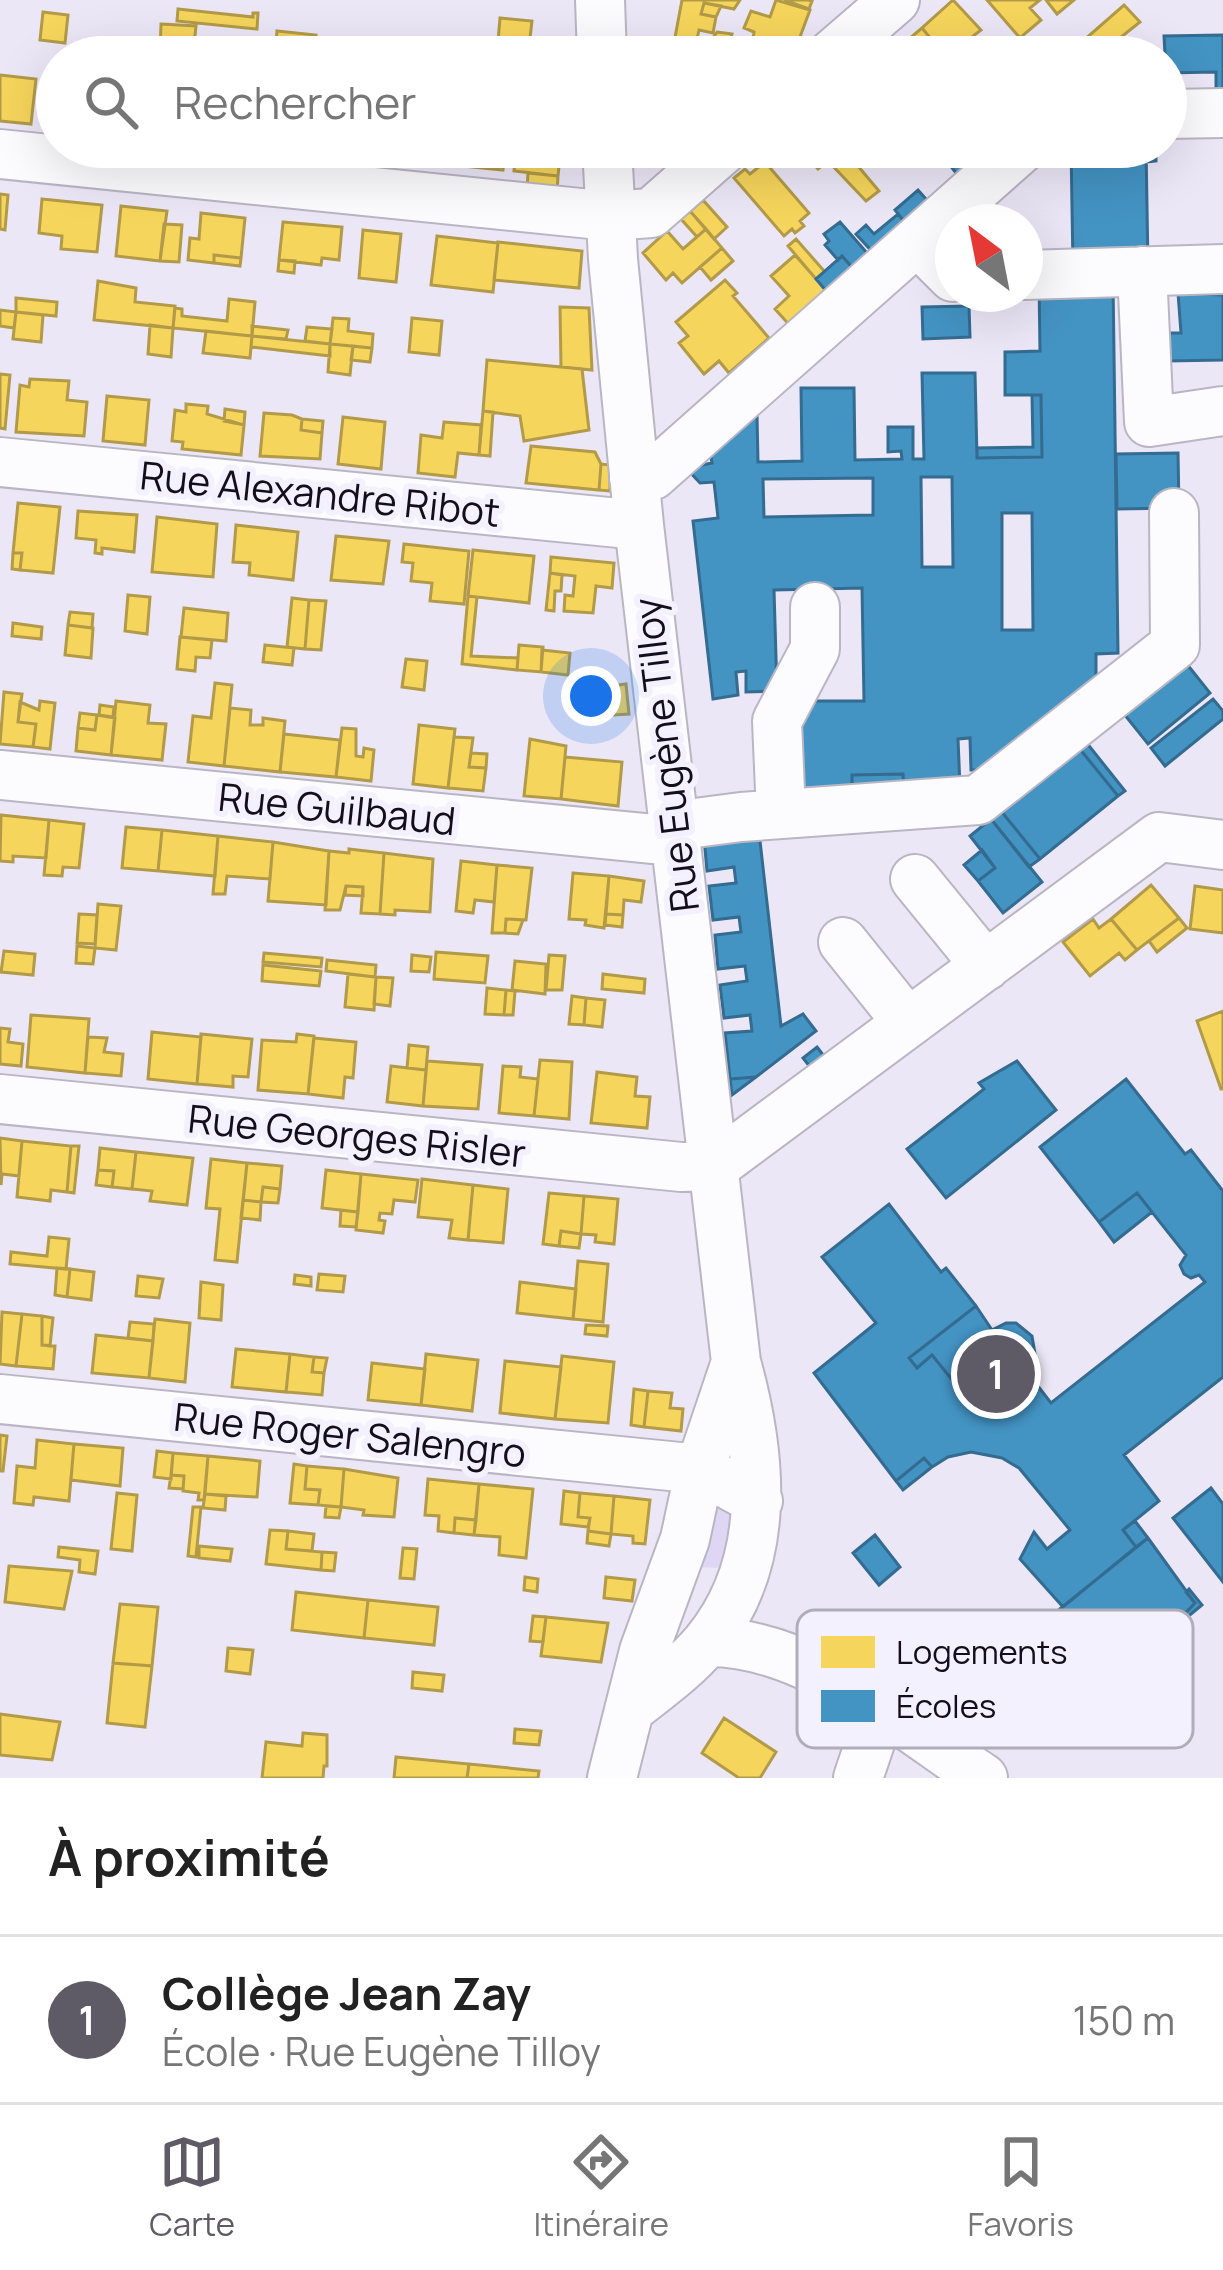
<!DOCTYPE html>
<html lang="fr">
<meta charset="utf-8">
<style>
body{margin:0;font-family:Manrope,sans-serif;background:#f6f6f6;color:#222}
.compass{position:absolute;left:935px;top:204px;width:108px;height:108px;border-radius:50%;background:#fff;box-shadow:0 12px 48px #0002;rotate:328deg}
.you{position:absolute;left:591px;top:696px;width:42px;height:42px;margin:-30px;border:9px solid #fff;border-radius:50%;background:#1a73e8;box-shadow:0 0 0 18px #1a73e833}
.badge{display:grid;place-items:center;width:78px;height:78px;border-radius:50%;background:#5e5b67;color:#fff;font-size:39px;font-weight:700}
.pin{position:absolute;translate:-50% -50%;border:6px solid #fff;box-shadow:0 3px 12px #0006}
.list{margin:0;padding:0;list-style:none}
h2{display:flex;justify-content:space-between;align-items:center;height:156px;margin:0;padding:0 48px;font-size:51px}
h2 small{font-size:39px;font-weight:400;color:#767676}
.list li{display:grid;grid-template-columns:78px 1fr auto;gap:36px;align-items:center;box-sizing:border-box;height:168px;padding:0 48px;border-top:3px solid #e0e0e0}
.list b{display:block;font-size:45px;white-space:nowrap}
.list p{margin:0;font-size:39px;white-space:nowrap;color:#767676}
.list em{font-size:39px;font-style:normal;color:#767676}
.icon{flex:none;width:66px;height:66px;fill:none;stroke:currentColor;stroke-width:2;stroke-linecap:round;stroke-linejoin:round}
.map{position:relative;flex:none;width:1223px;height:1778px;overflow:hidden}
.search{position:absolute;background:#fff;box-shadow:0 12px 48px #0002;left:36px;right:36px;top:36px;height:132px;display:flex;align-items:center;gap:30px;box-sizing:border-box;padding:0 42px;border-radius:66px;color:#767676;font-size:45px}
.sheet{height:324px;background:#fff}
nav{display:flex;justify-content:space-around;align-items:center;box-sizing:border-box;height:168px;border-top:3px solid #e0e0e0;background:#fff;font-size:33px;color:#767676}
nav a{display:grid;justify-items:center;gap:6px}
nav .on{color:#5e5b67}
.map>svg:first-child{display:block}
.green{fill:#dfd6f6}
.homes{fill:#f6d55c;stroke:#b29a48;stroke-width:3}
.schools{fill:#4393c3;stroke:#346b90;stroke-width:3;fill-rule:evenodd}
.lines{fill:none;stroke-linecap:round;stroke-linejoin:round}
.minor-casing{stroke:#b9b6c3;stroke-width:52}
.minor{stroke:#fcfbfe;stroke-width:48}
.labels{text-anchor:middle;dominant-baseline:central;stroke-width:12;stroke-linejoin:round;paint-order:stroke}
.street-label{font-size:39px;fill:#120f1a;stroke:#f4f1ff}
.key{fill:#f4f1ff;stroke:#b0adba;stroke-width:3}
.key-label{font-size:33px;fill:#120f1a}
</style>
<div class="map">
<svg width="1223" height="1778" viewBox="0 0 1223 1778">
<rect width="100%" height="100%" fill="#ece7f7"/>
<path class="green" d="M711,1491L734,1510L723,1568L697,1567Z"/>
<path class="homes" d="M682,0H740L734,9L704,3L701,14L716,17L713,33L699,30L694,52L673,48Z
M776,0L810,10L797,45L786,42L784,49L769,43L765,49L752,44L754,32L744,28L751,11L770,17Z
M784,0H808L812,1L809,9Z
M953,0L981,30L946,57L922,28Z
M987,0H1040L1030,8L1041,20L1020,38Z
M1046,0H1074L1057,14Z
M704,3L721,6L716,17L701,14Z
M1124,5L1140,22L1096,57L1083,41Z
M178,9L253,17V13H258L257,29L177,21Z
M43,12L68,15L65,43L40,40Z
M500,18L532,21L530,38H536L535,57L497,53Z
M161,24L196,26L193,55L160,52Z
M922,28L946,57H888Z
M277,31L316,35L315,48L296,46L295,57H275Z
M717,32L732,34L729,45L737,47L735,57H699Z
M356,39L379,41L377,57L355,55Z
M463,39L498,43L497,53L462,49Z
M963,45L970,52L964,57H948Z
M296,46L315,48V57L295,56Z
M435,47L476,51L475,57H434Z
M647,47L693,56L645,57Z
M0,75L36,79L31,124L0,121Z
M54,76H57V126L49,125Z
M288,147H327L326,153Z
M365,147H409L408,161L364,156Z
M444,147H505L503,170L442,164Z
M516,147H561L558,176L514,171Z
M653,147H669L667,160L652,157Z
M799,147H842L879,191L866,201L828,161L818,169Z
M765,162L809,213L800,221L804,226L795,233L792,229L784,236L734,178L745,169L750,174Z
M528,173L558,176L557,193L527,189Z
M0,194L8,195L5,230L0,229Z
M42,199L102,205L97,252L61,249L62,236L39,233Z
M703,200L727,227L714,239L690,211Z
M121,206L167,211L160,261L116,256Z
M690,211L706,229L697,237L681,219Z
M201,213L245,218L241,258L214,255V263L188,260L190,238L199,239Z
M283,222L342,227L339,260L322,258L321,265L279,260Z
M164,224L182,225L179,262L160,261Z
M706,229L722,248L682,283L673,273L666,280L643,253L667,231L683,249Z
M363,230L401,234L396,282L359,278Z
M437,236L498,243L493,292L431,285Z
M796,239L825,272L816,279L788,246Z
M498,242L582,251L579,288L494,280Z
M722,248L733,261L711,280L700,267Z
M214,255L241,258L240,266L214,263Z
M795,255L831,296L793,329L775,309L789,296L771,276Z
M279,260L295,261L294,273L278,271Z
M725,280L737,293L733,296L769,338L729,373L719,361L704,374L679,343L688,336L676,322Z
M98,281L136,288L135,302L175,306L173,328L94,320Z
M16,298L57,302L56,316L16,312Z
M229,299L255,302L252,336L173,328L175,308L182,309V316L227,321Z
M560,307L589,308L592,370L561,367Z
M0,310L16,312L14,328L0,326Z
M16,312L43,315L41,342L13,339Z
M333,318L349,319L348,331L373,334L372,348L330,344Z
M412,318L442,321L439,355L409,352Z
M150,325L173,328L171,357L148,354Z
M252,326L288,330L286,339L252,336Z
M307,327L332,329L330,344L305,341Z
M206,331L252,336L250,358L203,353Z
M252,336L330,344V356L251,347Z
M330,344L353,346L350,375L328,372Z
M353,346L372,348L370,362L351,360Z
M487,360L582,369L589,430L524,441L520,416L483,411Z
M0,374L10,375L5,429L0,428Z
M30,379L69,381L67,400L87,402L84,436L16,432L20,385L29,387Z
M107,396L149,400L145,445L103,441Z
M186,404L208,406L207,414L244,425L241,455L182,449L183,442L172,441L175,410L186,412Z
M225,409L245,412L244,425L224,421Z
M483,411L493,412L490,456L479,455Z
M264,413L292,415L302,419L301,430L322,433L320,459L260,456Z
M343,417L385,422L381,469L338,464Z
M302,419L323,421L322,433L301,430Z
M444,422L481,425L479,455L458,453L455,477L418,473L421,435L442,438Z
M531,446L595,452L601,464L599,490L526,483Z
M601,464L610,465V491L599,490Z
M18,503L60,507L53,573L20,570L22,553H13Z
M78,511L137,515L134,552L102,548V554L95,553L96,540L76,538Z
M157,517L217,524L213,577L152,572Z
M236,525L298,532L293,580L249,575L250,563L233,562Z
M336,536L389,541L383,584L331,580Z
M404,544L469,551L464,604L430,601L432,583L411,581L413,563L402,562Z
M473,550L534,556L529,603L468,596Z
M13,553H22L20,570L12,569Z
M551,557L614,563L612,588L596,586L593,613L564,611L565,595L573,596L575,576L550,573Z
M550,573L562,575L561,591H555L554,611L546,610Z
M128,595L150,597L147,634L125,631Z
M468,596L477,597L471,656L518,658L517,670L462,664Z
M292,598L309,600L305,649L287,647Z
M309,600L326,601L321,650L305,649Z
M184,608L228,613L226,641L181,637Z
M70,612L93,614L92,628L68,625Z
M13,623L42,627L41,639L12,636Z
M68,625L93,628L91,658L65,655Z
M180,637L212,640L210,658L196,657L195,671L177,669Z
M265,645L294,648L292,665L263,662Z
M519,645L543,647L541,672L517,670Z
M542,650L570,653L568,675L541,672Z
M406,659L427,661L424,690L402,687Z
M215,683L232,685L224,766L188,762L193,716L211,718Z
M626,684L629,714L614,715L610,686Z
M4,692L22,694L18,722L36,724L33,747L0,744Z
M40,701L55,703L50,749L33,747L36,724L18,722L20,702L39,710Z
M116,701L150,705L148,723L166,724L162,760L111,755Z
M100,705L114,707L113,717L99,715Z
M230,708L251,710L250,725H263V718L285,721L280,772L224,766Z
M80,713L97,715L95,730L78,728Z
M97,715L115,718L111,755L76,751L78,728L95,730Z
M419,725L455,729L448,788L413,784Z
M342,728L356,729V756L363,757L364,748L374,750L371,781L336,777Z
M284,734L340,740L336,777L280,772Z
M454,737L473,738L469,767L486,768L483,791L448,788Z
M530,739L566,746L561,799L524,796Z
M471,753L487,754L486,768L469,767Z
M565,757L622,762L618,806L561,799Z
M1,815L49,820L46,858L13,856V862L0,861Z
M49,820L84,824L79,868L63,867L62,876L44,875Z
M126,827L162,830L158,871L122,868Z
M162,830L218,836L215,876L158,871Z
M218,836L273,842L270,879L227,876L225,894H213Z
M273,842L329,851L326,905L268,901Z
M349,849L384,853L380,914L361,913L363,887L346,886L340,910H325L329,851L349,853Z
M384,853L433,859L430,912L395,910V915L380,914Z
M461,861L497,865L494,902L475,900L473,913L456,911Z
M497,865L532,868L526,920L506,919L505,933H492Z
M573,873L609,876L604,928L585,925L586,920L569,919Z
M609,876L644,881L641,902L624,900L623,915L606,914Z
M1151,885L1179,918L1137,950L1111,919Z
M346,886L363,887V896L345,895Z
M1195,886L1223,890V933L1190,929Z
M98,904L121,906L116,950L95,948Z
M79,914L97,915L95,944L77,943Z
M606,914L623,915L622,927L605,925Z
M1179,918L1187,928L1157,952L1149,941Z
M506,919L523,920L518,934L505,933Z
M1093,919L1099,928L1111,919L1137,950L1125,960L1119,953L1090,976L1063,942Z
M77,946L95,948L93,964L76,963Z
M4,951L35,954L33,975L1,972Z
M436,952L488,956L485,983L434,979Z
M264,953L322,958L321,967L263,962Z
M412,955L431,957L429,972L411,971Z
M549,955L565,956L562,990H546Z
M327,960L376,965L375,977L326,971Z
M515,961L546,964L545,994L512,990Z
M263,965L321,971L319,986L262,981Z
M348,974L376,977L374,1010L345,1007Z
M603,974L645,979L644,993L602,989Z
M376,977L393,978L390,1006L374,1004Z
M487,988L506,990L504,1015L485,1014Z
M506,990L515,991L513,1015H504Z
M572,996L586,998L584,1025L569,1024Z
M586,998L605,1000L602,1027L584,1025Z
M1223,1011V1089H1221L1197,1021Z
M31,1015L89,1019L85,1073L27,1067Z
M0,1028L10,1029L8,1042L23,1044L21,1066L0,1064Z
M152,1032L201,1037L197,1084L148,1079Z
M201,1034L252,1039L248,1077L233,1076V1087L197,1084Z
M297,1034L314,1036L308,1094L258,1090L262,1040L296,1042Z
M88,1037L107,1038L104,1052L123,1054L121,1076L85,1073Z
M314,1038L356,1042L353,1078L345,1077L343,1098L308,1094Z
M409,1045L428,1047L426,1070L407,1068Z
M540,1060L572,1062L569,1119L534,1116Z
M427,1061L482,1065L478,1109L423,1106Z
M391,1066L426,1070L423,1106L387,1102Z
M503,1066L521,1067L520,1077L538,1079L534,1116L499,1113Z
M597,1072L637,1077L635,1096L650,1097L647,1128L591,1123Z
M0,1138L22,1141L19,1176L2,1174L1,1185Z
M22,1141L71,1146L67,1192L51,1190L50,1201L17,1197Z
M71,1146H79L74,1193L67,1192Z
M100,1148L136,1152L132,1189L112,1187L114,1171L98,1170Z
M136,1152L193,1158L187,1205L150,1201L152,1191L132,1189Z
M211,1159L247,1163L237,1262L215,1260L220,1209L206,1208Z
M247,1163L282,1166L280,1189L263,1187L261,1202L243,1200Z
M98,1170L114,1171L112,1187L96,1185Z
M326,1170L361,1174L358,1212L322,1208Z
M361,1174L418,1180L415,1202L394,1200L392,1214L380,1213L379,1220L385,1221L383,1233L356,1230Z
M422,1179L473,1185L468,1240L449,1238L452,1220L418,1217Z
M473,1185L508,1189L503,1243L468,1240Z
M263,1187L280,1189L278,1203L261,1202Z
M549,1193L584,1196L581,1234L561,1231L559,1246L543,1244Z
M584,1196L618,1199L614,1244L595,1242L596,1235L581,1234Z
M243,1200L261,1202L260,1220L241,1218Z
M341,1210L358,1212L356,1227L340,1226Z
M561,1231L581,1234L579,1248L559,1246Z
M49,1237L69,1239L66,1269L10,1264L11,1252L47,1256Z
M578,1261L608,1264L603,1322L573,1319Z
M57,1268L70,1269L67,1297L55,1295Z
M70,1269L94,1272L91,1300L67,1297Z
M319,1274L345,1276L343,1292L317,1290Z
M295,1275L311,1277V1286L294,1284Z
M138,1276L163,1279L159,1298L136,1296Z
M201,1282L223,1285L221,1320L199,1318Z
M520,1282L576,1289L573,1319L517,1313Z
M2,1312L22,1314L16,1366L0,1364Z
M22,1314L42,1316V1345L55,1346L53,1369L16,1366Z
M42,1316L53,1318L50,1346L42,1345Z
M155,1319L190,1323L185,1382L149,1378Z
M130,1322L154,1324L153,1341L128,1338Z
M586,1325L608,1326L607,1336L585,1334Z
M96,1335L153,1341L149,1378L92,1373Z
M236,1349L290,1354L286,1392L232,1387Z
M290,1354L314,1357L312,1372L324,1373L322,1395L286,1392Z
M426,1354L478,1360L472,1411L421,1405Z
M562,1356L614,1362L608,1423L555,1419Z
M314,1357L327,1358L324,1373L312,1372Z
M505,1361L561,1367L555,1419L500,1413Z
M372,1363L425,1369L421,1405L368,1400Z
M634,1389L648,1391L644,1427L631,1425Z
M648,1391L672,1393L670,1408L683,1409L681,1431L644,1427Z
M0,1435L7,1436L3,1471H0Z
M37,1440L74,1444L69,1501L34,1497L33,1505L14,1503L17,1466L35,1468Z
M74,1444L123,1448L120,1486L71,1480Z
M157,1451L173,1453L171,1479L154,1477Z
M173,1453L208,1456L204,1500H198L199,1493L183,1491L184,1476L171,1475Z
M208,1456L260,1461L257,1497L205,1494Z
M294,1464L307,1466L305,1489L320,1490L318,1505L290,1503Z
M307,1466L344,1469L341,1507L318,1505L320,1490L305,1489Z
M344,1469L398,1478L394,1517L363,1515L364,1510L341,1507Z
M171,1475L184,1476L183,1489L169,1488Z
M428,1479L479,1484L476,1520L455,1518L454,1533L438,1531L439,1516L425,1515Z
M479,1484L533,1489L526,1558L499,1555L500,1537L474,1535Z
M564,1491L580,1493L578,1517L590,1518L588,1527L561,1524Z
M117,1493L137,1495L132,1551L111,1549Z
M580,1493L614,1496L611,1534L588,1531L590,1518L578,1517Z
M205,1494L226,1496L225,1510L203,1508Z
M614,1496L650,1500L645,1544L633,1543V1536L611,1534Z
M326,1506L341,1507L339,1518L325,1517Z
M193,1507H201L196,1557L188,1556Z
M455,1518L476,1520L474,1535L454,1533Z
M270,1530L288,1531L286,1549L322,1552L321,1570L266,1564Z
M288,1531L314,1534L312,1551L286,1549Z
M588,1531L611,1534L609,1546L587,1543Z
M199,1546L232,1549L230,1561L199,1558Z
M59,1547L98,1551L95,1574L79,1572L80,1560L58,1557Z
M403,1548L417,1549L414,1579L400,1578Z
M322,1552L336,1553L334,1571L321,1570Z
M9,1566L72,1571L64,1609L5,1602Z
M525,1577L538,1579L537,1592L524,1590Z
M606,1577L635,1580L632,1601L604,1598Z
M296,1592L368,1600L364,1638L292,1630Z
M368,1600L438,1607L434,1645L364,1638Z
M120,1604L158,1607L152,1666L113,1663Z
M533,1616L546,1617L543,1642L530,1641Z
M546,1617L608,1623L601,1662L541,1656Z
M228,1648L253,1650L250,1674L226,1671Z
M113,1663L152,1666L145,1727L107,1723Z
M413,1672L444,1675L442,1691L412,1688Z
M0,1714L60,1722L52,1760L0,1755Z
M724,1718L776,1752L760,1778H739L702,1753Z
M515,1729L541,1731L539,1745L514,1743Z
M303,1733L327,1735V1766H324L323,1778H262L266,1742L302,1746Z
M396,1757L469,1764L467,1778H394Z
M469,1764L539,1771L538,1778H467Z"/>
<path class="schools" d="M1223,35V102L1216,103V72L1166,73L1164,36Z
M959,147H967L983,166L964,183L945,159Z
M1071,147H1146L1148,265L1073,266Z
M1146,147H1156V161L1146,162Z
M918,190L935,209L911,230L895,210Z
M898,214L911,230L878,258L856,234L866,225L874,234Z
M840,222L874,261L859,275L842,256L838,260L825,245L829,241L824,234Z
M842,256L859,275L832,298L816,279Z
M1113,280L1118,653L1096,654V685L989,770H971L970,738L958,739L960,787L904,789L903,774L852,775V790L796,792L794,719L814,701H864L862,588L774,590L777,691L746,692V671L736,672L738,695L713,699L693,521L718,518L714,482L700,483L686,468L712,463L710,451L750,415H757L758,462L802,461L801,388H854L855,460L902,459L901,451L888,452V427H913V459H924L922,373H975L977,458L1042,457L1041,395H1005V352L1040,351L1039,282ZM921,477H952L953,567H922ZM873,478V515L764,517L763,479ZM1002,513H1032L1033,630H1002Z
M1178,293L1223,295V360L1168,361V333H1181Z
M969,306L970,337L923,339L922,307Z
M1032,395H1041L1042,457L977,458V448L1033,447Z
M1178,453L1179,508L1117,509L1116,454Z
M1186,663L1210,693L1148,744L1124,714Z
M1213,699L1223,711V719L1165,766L1151,748Z
M1086,742L1125,791L1118,796L1079,748Z
M1079,748L1118,796L1040,859L1001,811Z
M903,774L904,789L852,790V775Z
M1001,811L1040,859L1029,867L991,819Z
M991,819L1042,882L1003,913L978,881L995,868L970,836Z
M759,832L781,1026L803,1014L816,1031L756,1077L730,1079L725,1033L752,1031L750,1015L724,1018L720,985L747,981L745,966L718,969L715,935L741,932L739,917L713,920L709,886L736,883L734,867L707,871L704,838Z
M982,850L995,868L978,881L964,865Z
M817,1047L824,1056L810,1067L803,1058Z
M1017,1061L1056,1110L946,1198L907,1149L984,1089L979,1083Z
M756,1077L732,1095L730,1079Z
M1126,1079L1185,1154L1191,1150L1223,1191V1377L1124,1455L1159,1501L1123,1530L1136,1547L1063,1607L1020,1559L1034,1532L1047,1549L1070,1530L1019,1468L1002,1458L971,1452L948,1457L932,1467L924,1458L896,1481L814,1373L876,1323L822,1257L889,1204L941,1272L946,1268L976,1306L909,1358L917,1368L932,1355L957,1386L984,1385L1018,1392L1027,1372L1051,1403L1205,1282L1199,1275L1191,1278L1184,1274L1180,1265L1186,1255L1137,1193L1099,1222L1040,1147Z
M1137,1193L1152,1212L1114,1242L1099,1222Z
M976,1306L992,1330L1006,1323H1016L1032,1336L1036,1360L1018,1392L984,1385L957,1386L932,1355L917,1368L909,1358Z
M924,1458L932,1467L903,1490L896,1481Z
M1211,1488L1223,1504V1582L1173,1518Z
M1135,1521L1148,1538L1136,1547L1123,1530Z
M875,1535L900,1567L879,1585L853,1553Z
M1148,1538L1195,1603L1158,1641L1085,1699L1079,1692L1022,1738L974,1678Z
M1189,1589L1202,1605L1158,1641L1195,1603L1186,1592Z"/>
<g class="lines">
<defs>
<path id="minor" d="M600,0L602,57
M829,57L895,0
M1166,114L1223,113
M607,147L613,259L639,525L736,1362C762,1455 773,1562 706,1643C684,1669 655,1689 629,1710
M0,154L610,216L651,213L726,147
M917,241L953,277
M1142,271L1149,422L1223,411
M1025,275L1223,269
M0,462L639,525
M634,478L653,475L1023,147
M0,775L674,841
M781,814L777,721L815,649V607
M672,826L741,817L978,800L1175,645L1174,513
M915,879L986,966
M843,942L908,1023
M0,1099L681,1167L715,1166L1159,837L1223,845
M0,1399L700,1469L758,1501
M707,1642C808,1641 901,1724 983,1778
M612,1778L644,1651L685,1539L700,1469L736,1362
M858,1778L881,1710"/>
</defs>
<use href="#minor" class="minor-casing"/>
<use href="#minor" class="minor"/>
</g>
<g class="labels">
<g class="street-label">
<text transform="translate(320 493) rotate(6)">Rue Alexandre Ribot</text>
<text transform="translate(665 755) rotate(-97)">Rue Eugène Tilloy</text>
<text transform="translate(337 808) rotate(6)">Rue Guilbaud</text>
<text transform="translate(357 1135) rotate(6)">Rue Georges Risler</text>
<text transform="translate(350 1434) rotate(6)">Rue Roger Salengro</text>
</g>
</g>
<rect x="797" y="1610" width="396" height="138" rx="18" class="key"/>
<rect x="821" y="1636" width="54" height="32" fill="#f6d55c"/>
<rect x="821" y="1690" width="54" height="32" fill="#4393c3"/>
<g class="key-label">
<text x="896" y="1664">Logements</text>
<text x="896" y="1718">Écoles</text>
</g>
</svg>
<svg class="compass" viewBox="-18 -18 36 36"><path d="M0-13l5 13h-10z" fill="#e53935"/><path d="M0 13l5-13h-10z" fill="#767676"/></svg>
<div class="you"></div>
<div class="pin badge" style="left:996px;top:1374px">1</div>
<div class="search"><svg class="icon" aria-label="search" viewBox="0 0 24 24"><circle cx="10" cy="10" r="6"/><path d="M15 15l6 6"/></svg>Rechercher</div>
</div>
<section class="sheet">
<h2>À proximité<small></small></h2>
<ul class="list">
<li><span class="badge">1</span><div><b>Collège Jean Zay</b><p>École · Rue Eugène Tilloy</p></div><em>150 m</em></li>
</ul>
</section>
<nav>
<a class="on"><svg class="icon" aria-label="map" viewBox="0 0 24 24"><path d="M3 6l6-2 6 2 6-2v14l-6 2-6-2-6 2zM9 4v14M15 6v14"/></svg>Carte</a>
<a><svg class="icon" aria-label="directions" viewBox="0 0 24 24"><path d="M12 3l9 9-9 9-9-9zM9 14v-3h6M13 9l2 2-2 2"/></svg>Itinéraire</a>
<a><svg class="icon" aria-label="saved" viewBox="0 0 24 24"><path d="M7 4h10v16l-5-4-5 4z"/></svg>Favoris</a>
</nav>
